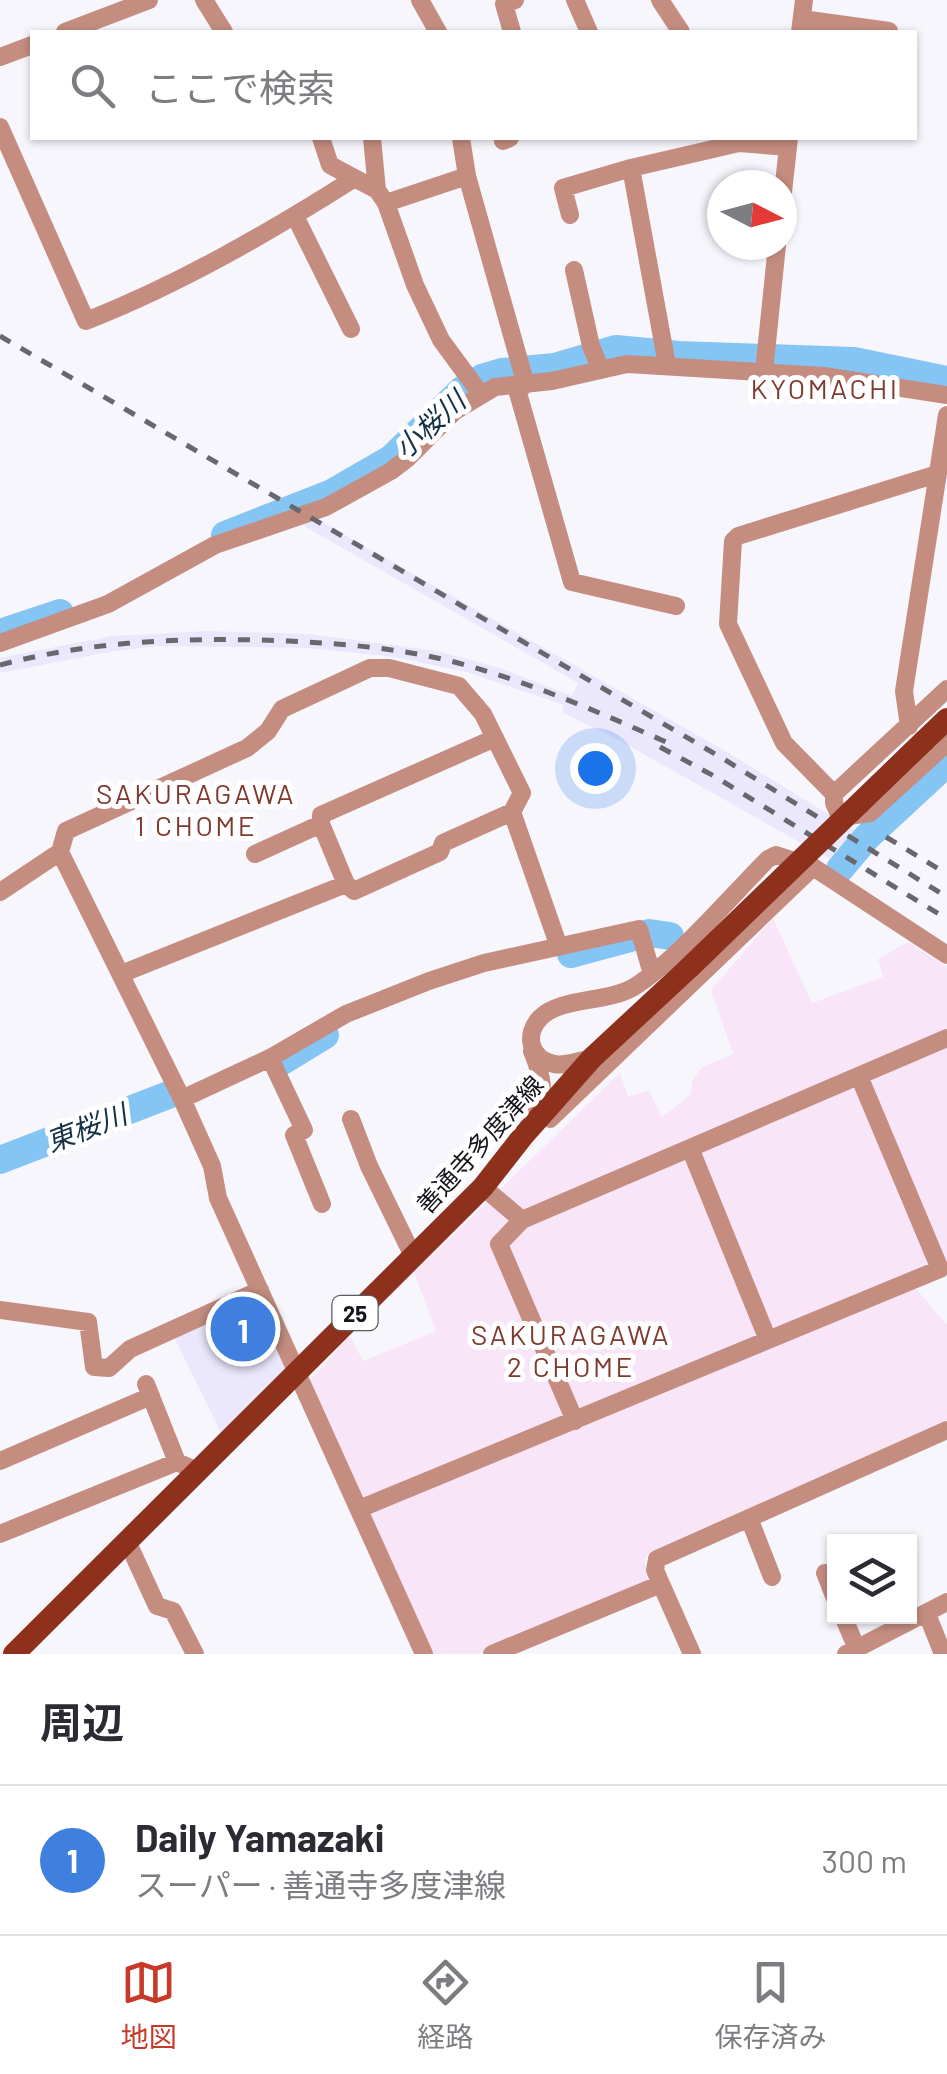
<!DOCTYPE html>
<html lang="ja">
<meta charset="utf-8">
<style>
body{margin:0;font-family:Barlow,"Noto Sans JP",sans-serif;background:#f7f7f7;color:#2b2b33}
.controls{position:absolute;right:30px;bottom:30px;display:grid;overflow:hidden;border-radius:0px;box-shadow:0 2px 8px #0004}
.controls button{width:90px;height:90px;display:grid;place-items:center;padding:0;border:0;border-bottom:2px solid #e1e1e2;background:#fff;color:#2b2b33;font:50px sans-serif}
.compass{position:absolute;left:707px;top:170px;width:90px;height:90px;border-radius:50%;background:#fff;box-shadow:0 2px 8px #0004;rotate:96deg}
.you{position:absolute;left:595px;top:768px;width:35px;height:35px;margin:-25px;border:8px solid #fff;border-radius:50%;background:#1a73e8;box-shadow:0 0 0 15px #1a73e833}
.badge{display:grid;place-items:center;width:65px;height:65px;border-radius:50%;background:#c73a29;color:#fff;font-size:32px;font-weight:700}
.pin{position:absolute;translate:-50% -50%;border:5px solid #fff;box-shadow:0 2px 10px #0006}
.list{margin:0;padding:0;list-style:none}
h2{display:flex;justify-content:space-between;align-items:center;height:130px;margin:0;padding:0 40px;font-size:42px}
h2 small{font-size:32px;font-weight:400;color:#7c7c81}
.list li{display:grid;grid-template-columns:65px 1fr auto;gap:30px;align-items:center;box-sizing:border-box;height:150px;padding:0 40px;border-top:2px solid #e1e1e2}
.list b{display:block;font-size:38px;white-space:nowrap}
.list p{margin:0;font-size:32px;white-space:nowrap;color:#7c7c81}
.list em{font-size:32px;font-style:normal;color:#7c7c81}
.icon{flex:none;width:55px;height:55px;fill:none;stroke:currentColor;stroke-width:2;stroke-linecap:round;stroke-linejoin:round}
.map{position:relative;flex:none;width:947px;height:1654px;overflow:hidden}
.search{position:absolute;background:#fff;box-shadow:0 2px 8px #0004;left:30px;right:30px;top:30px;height:110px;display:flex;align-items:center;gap:25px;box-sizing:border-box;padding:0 35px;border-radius:0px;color:#7c7c81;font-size:38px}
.sheet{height:280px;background:#fff}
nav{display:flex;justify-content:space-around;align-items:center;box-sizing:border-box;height:140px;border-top:2px solid #e1e1e2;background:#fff;font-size:28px;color:#7c7c81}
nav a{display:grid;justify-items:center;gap:5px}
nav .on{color:#c73a29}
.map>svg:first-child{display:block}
.built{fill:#ebe8fd}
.industrial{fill:#f8e6f8}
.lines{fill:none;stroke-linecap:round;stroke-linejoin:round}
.river{stroke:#84c5f3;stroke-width:28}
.minor{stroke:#c48d80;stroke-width:18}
.major{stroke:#8e311c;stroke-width:22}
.rail{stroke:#68676e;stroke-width:5;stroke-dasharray:12 12;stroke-linecap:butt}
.major-bridge{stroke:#8e311c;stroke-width:22}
.labels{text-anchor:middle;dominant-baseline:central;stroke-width:10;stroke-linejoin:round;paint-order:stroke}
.shield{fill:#fff;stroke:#5c5b5f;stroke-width:2.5}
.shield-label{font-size:22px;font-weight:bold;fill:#16151b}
.street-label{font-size:25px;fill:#16151b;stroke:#fff}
.neighbourhood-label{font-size:28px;letter-spacing:2.5px;fill:#7f392e;stroke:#fff}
.water-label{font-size:28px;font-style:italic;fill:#143145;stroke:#fff}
</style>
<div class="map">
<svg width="947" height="1654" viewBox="0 0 947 1654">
<rect width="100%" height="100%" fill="#f7f6fd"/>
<path class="built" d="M294,506L727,752L864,836L840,865L624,743L562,712L564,705L467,672L395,657L309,648L158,646L115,651L0,673V658L111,636L208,631L309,634L437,651L500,668L572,696L578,683L278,511Z
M260,1303L288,1367L221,1433L174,1337L219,1315Z"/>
<path class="industrial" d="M773,918L812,1003L883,977L878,959L908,942L947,967V1268L912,1284L947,1325V1420L651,1551L645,1558L648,1585L479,1654H430L307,1383L350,1336L363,1361L436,1331L414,1273L620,1073L628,1096L649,1091L662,1117L691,1094L692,1081L701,1068L733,1054L711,990Z"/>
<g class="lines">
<path class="river" d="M225,535L332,493L391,459L462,390L482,378L502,372L555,367L616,349L679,355L854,361L947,380
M0,633L60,613
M840,869L867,837L947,763
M571,954L649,933L670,936
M279,1063L325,1035
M0,1160L171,1094"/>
<path class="minor" d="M204,0L224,32
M420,0L438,32
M575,0L589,32
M660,0L681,32
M802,19L889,31
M65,32L149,0
M512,32L504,4L515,0
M800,32L804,0
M0,57L32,45
M0,127L86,321C180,284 270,232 355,178
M321,138L330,165L377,190L386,203L467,176
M372,138L377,190
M461,138L467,176L526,385
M503,141L510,138
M631,168L667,365
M782,201L789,138
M386,203L415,285L441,340L480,393
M570,215L563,188L631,168L739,143L788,147
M295,216L351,329
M574,270L591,346L600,368
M764,372L777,245
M516,386L572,582L676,606
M937,474L738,536L733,541L728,624L784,743L834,794V803L838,812L849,816L870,813L947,743
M0,643L108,604L215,545L326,507L391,471L408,458L455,411L495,387L552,381L627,364L824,376L947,395
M909,726L904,691L947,415
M834,794L947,689
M321,824L346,884
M60,852L182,1099L212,1166L218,1198L424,1654
M255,854L321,824V815L495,738
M0,892L60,852L66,831L247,748L268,731L282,709L370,668H389L459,686L483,714L522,793L512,812L559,947
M121,974L346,884L354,891L440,852L443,843L512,812
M532,1051C542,1076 547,1091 534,1116
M270,1058L304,1130L294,1135L322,1204
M592,1058C580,1061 566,1066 554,1064C530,1059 524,1035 540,1018C560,997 607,1003 634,987C678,959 730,897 768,859L776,855L813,867L947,955
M182,1099L270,1058L346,1014L429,981L484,963L639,929L652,974
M351,1119L369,1166L413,1256
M550,1119L813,867
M690,1148L768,1340
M483,1187L522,1220L947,1038
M522,1220L499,1244L575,1421
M0,1310L88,1322L94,1367L109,1368L130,1349L260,1290
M146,1384L177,1462
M0,1461L151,1396
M359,1509L940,1269L859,1076
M749,1518L772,1577
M0,1534L177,1462L199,1472
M128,1543L157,1606L173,1611L195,1654
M825,1573L834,1596
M661,1584L655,1570L657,1559L947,1430
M927,1614L943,1654
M843,1616L857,1649
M492,1654L661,1584L692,1654
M846,1654L947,1602"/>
<path class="major" d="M924,741L947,719
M14,1654L483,1187L523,1136L592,1058L690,967"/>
<path class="rail" d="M0,336L722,758L947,897
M0,665C95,640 190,637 288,641C349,644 410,649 469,666C540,686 608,716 675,746
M660,747L714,776L947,919
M886,837L947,874"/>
<path class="major-bridge" d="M690,967L924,741"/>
</g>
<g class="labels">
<rect class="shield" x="332.5" y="1296" width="45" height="34" rx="8"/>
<g class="shield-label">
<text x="355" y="1313">25</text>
</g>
<g class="street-label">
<text transform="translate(479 1144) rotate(-48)">善通寺多度津線</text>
</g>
<g class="neighbourhood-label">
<text x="825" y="388">KYOMACHI</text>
<text x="196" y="793">SAKURAGAWA<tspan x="196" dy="32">1 CHOME</tspan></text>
<text x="571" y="1334">SAKURAGAWA<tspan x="571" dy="32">2 CHOME</tspan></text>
</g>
<g class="water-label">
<text transform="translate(429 424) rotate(-42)">小桜川</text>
<text transform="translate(86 1127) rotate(-21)">東桜川</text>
</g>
</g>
</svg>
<div class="controls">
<button><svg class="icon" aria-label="layers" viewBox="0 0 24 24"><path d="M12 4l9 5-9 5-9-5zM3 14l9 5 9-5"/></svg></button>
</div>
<svg class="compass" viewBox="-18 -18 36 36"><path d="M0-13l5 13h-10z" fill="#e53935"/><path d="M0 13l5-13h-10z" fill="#7c7c81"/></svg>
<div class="you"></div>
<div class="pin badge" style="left:243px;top:1329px;background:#3f7fe0">1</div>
<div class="search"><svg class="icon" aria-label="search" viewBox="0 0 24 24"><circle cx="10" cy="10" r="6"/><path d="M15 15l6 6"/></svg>ここで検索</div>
</div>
<section class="sheet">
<h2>周辺<small></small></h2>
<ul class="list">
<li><span class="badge" style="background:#3f7fe0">1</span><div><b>Daily Yamazaki</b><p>スーパー · 善通寺多度津線</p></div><em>300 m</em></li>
</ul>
</section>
<nav>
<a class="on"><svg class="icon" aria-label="map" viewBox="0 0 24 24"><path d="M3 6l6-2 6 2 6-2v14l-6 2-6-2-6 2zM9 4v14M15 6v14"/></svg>地図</a>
<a><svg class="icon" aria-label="directions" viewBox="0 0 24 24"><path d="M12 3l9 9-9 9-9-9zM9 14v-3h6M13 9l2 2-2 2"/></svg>経路</a>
<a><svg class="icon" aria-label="saved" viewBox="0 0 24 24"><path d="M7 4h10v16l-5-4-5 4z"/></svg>保存済み</a>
</nav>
